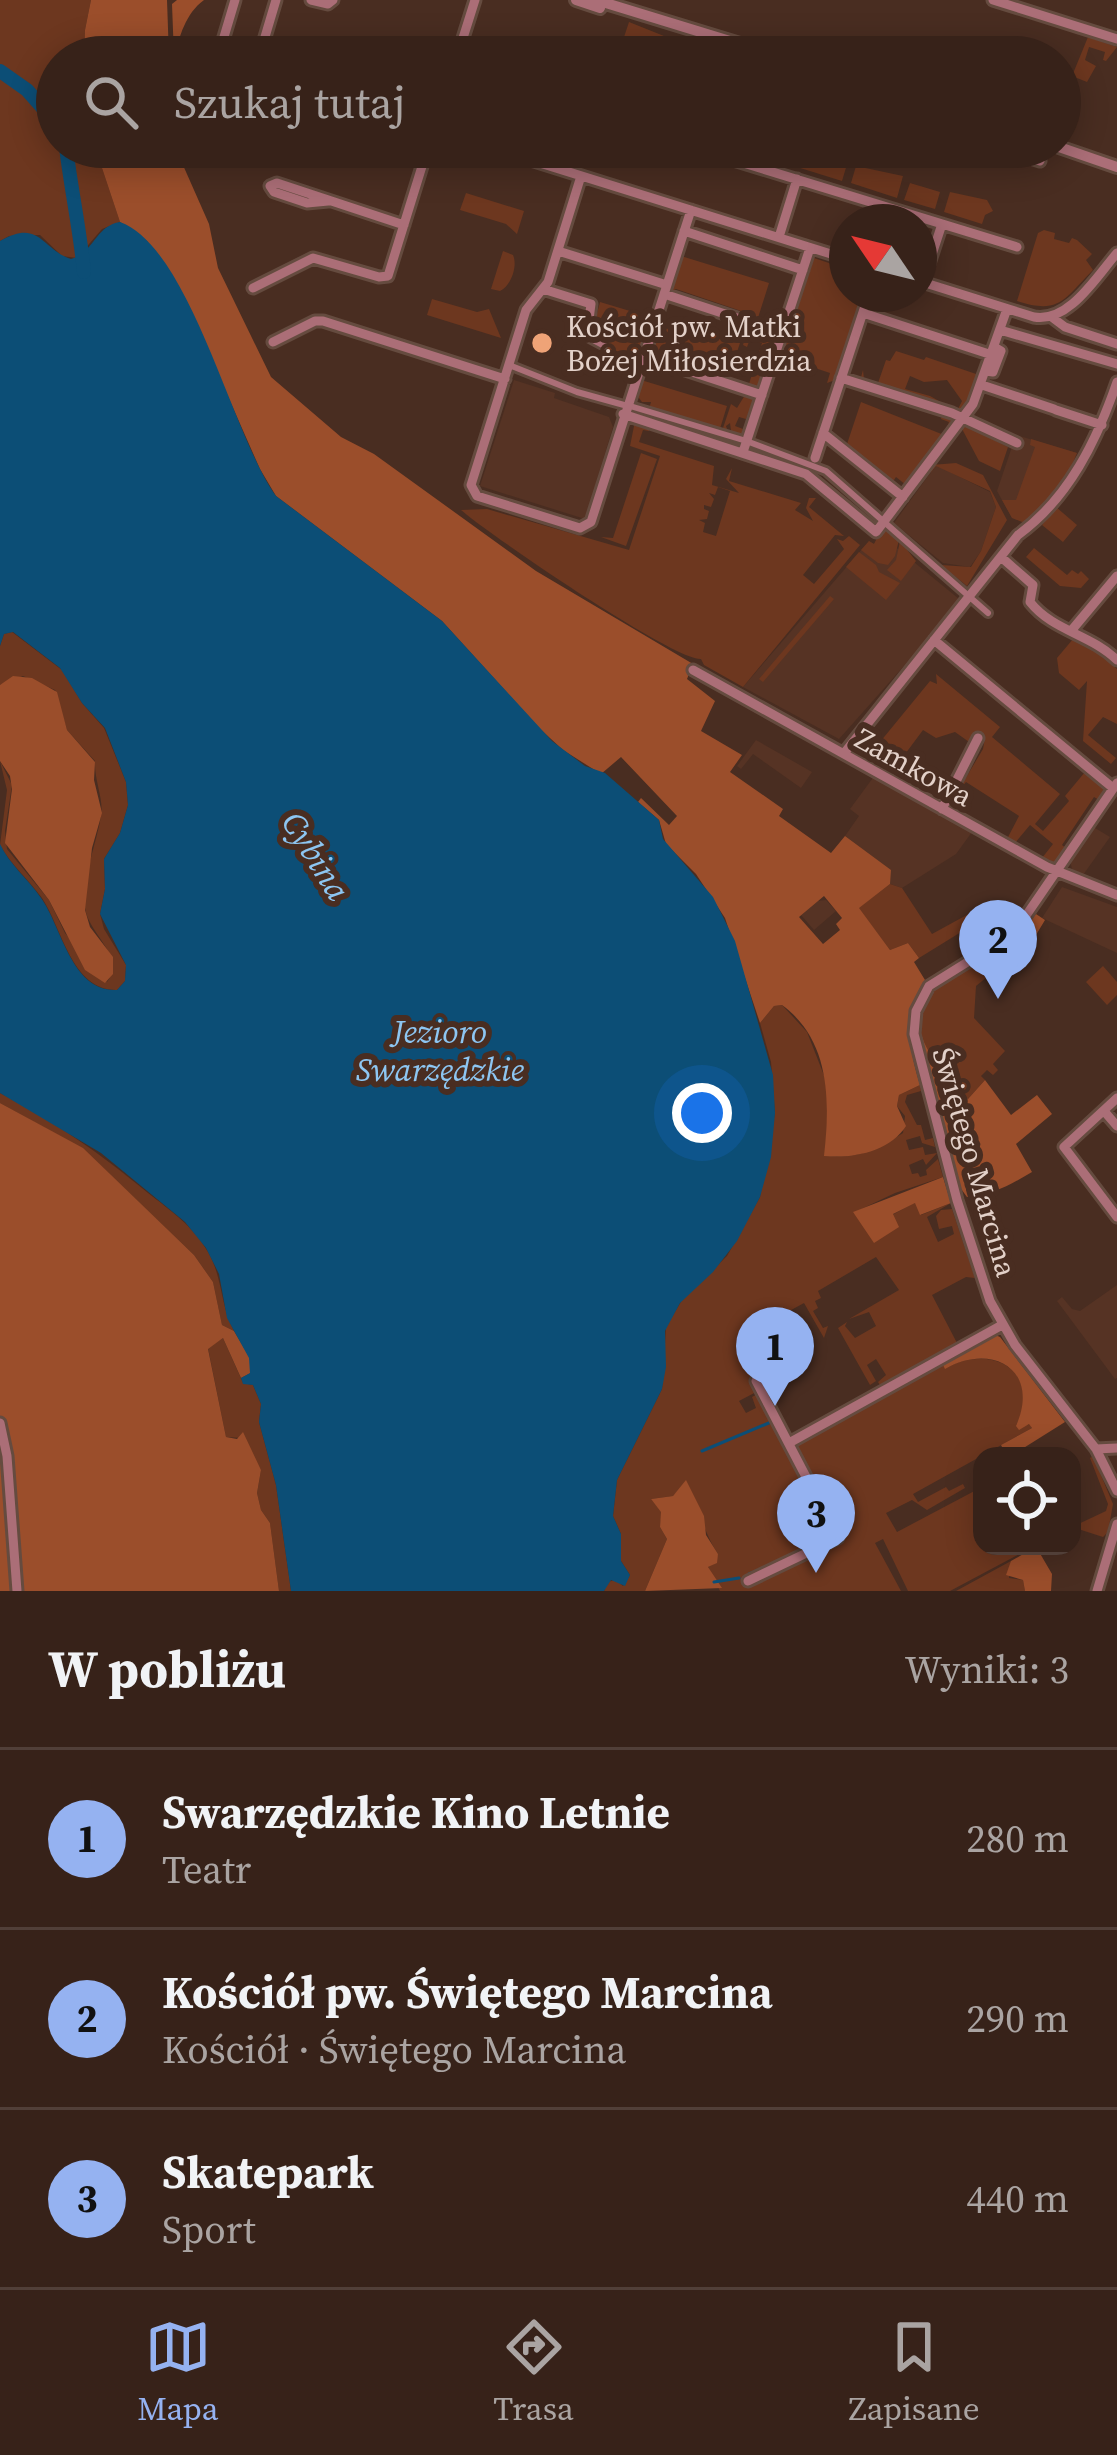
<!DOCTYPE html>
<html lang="pl">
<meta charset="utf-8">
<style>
body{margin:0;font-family:"Source Serif 4",serif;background:#3e2a22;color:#f1f3f6}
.controls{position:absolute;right:36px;bottom:36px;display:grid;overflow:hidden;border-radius:24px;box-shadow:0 6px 30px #0003}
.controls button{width:108px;height:108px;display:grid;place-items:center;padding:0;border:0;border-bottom:3px solid #513f38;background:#372219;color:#f1f3f6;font:60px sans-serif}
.compass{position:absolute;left:829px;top:204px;width:108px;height:108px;border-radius:50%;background:#372219;box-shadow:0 6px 30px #0003;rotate:305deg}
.you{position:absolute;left:702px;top:1113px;width:42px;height:42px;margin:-30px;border:9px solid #fff;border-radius:50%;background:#1a73e8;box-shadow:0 0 0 18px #1a73e833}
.badge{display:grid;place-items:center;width:78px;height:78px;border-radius:50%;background:#95b2f1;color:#111;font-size:39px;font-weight:700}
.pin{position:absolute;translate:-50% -99px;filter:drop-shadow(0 3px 6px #0008)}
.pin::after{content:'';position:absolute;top:63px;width:42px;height:36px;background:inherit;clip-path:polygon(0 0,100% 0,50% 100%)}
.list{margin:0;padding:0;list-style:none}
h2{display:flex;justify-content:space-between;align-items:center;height:156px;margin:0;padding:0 48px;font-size:51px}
h2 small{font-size:39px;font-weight:400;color:#aaa4a2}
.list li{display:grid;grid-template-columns:78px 1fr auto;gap:36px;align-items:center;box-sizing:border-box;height:180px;padding:0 48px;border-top:3px solid #513f38}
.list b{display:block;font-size:45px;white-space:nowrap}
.list p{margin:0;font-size:39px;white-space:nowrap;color:#aaa4a2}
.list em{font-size:39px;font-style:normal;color:#aaa4a2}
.icon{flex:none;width:66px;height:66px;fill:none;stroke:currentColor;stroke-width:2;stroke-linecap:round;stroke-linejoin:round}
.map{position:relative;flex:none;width:1117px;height:1591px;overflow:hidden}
.search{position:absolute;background:#372219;box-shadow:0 6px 30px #0003;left:36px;right:36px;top:36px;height:132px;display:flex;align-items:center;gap:30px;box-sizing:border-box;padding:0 42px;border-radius:66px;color:#aaa4a2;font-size:45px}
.sheet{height:696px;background:#372219}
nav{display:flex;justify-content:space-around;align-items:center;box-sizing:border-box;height:168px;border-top:3px solid #513f38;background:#372219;font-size:33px;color:#aaa4a2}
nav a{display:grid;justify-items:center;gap:6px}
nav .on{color:#95b2f1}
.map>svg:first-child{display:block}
.built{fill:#563324}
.green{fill:#6d371f;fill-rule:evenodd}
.forest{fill:#9b4e2b;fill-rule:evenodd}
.water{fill:#0c4e76}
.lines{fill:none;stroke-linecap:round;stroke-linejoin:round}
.stream{stroke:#0c4e76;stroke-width:3}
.river{stroke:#0c4e76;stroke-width:14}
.pedestrian-casing{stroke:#654b3f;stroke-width:12}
.minor-casing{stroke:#654b3f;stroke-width:15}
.tertiary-casing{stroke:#654b3f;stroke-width:16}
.pedestrian{stroke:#ab6e77;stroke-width:6}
.minor{stroke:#ab6e77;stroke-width:9}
.tertiary{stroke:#ab6e77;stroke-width:10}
.poi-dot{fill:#efa377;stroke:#492d21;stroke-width:4.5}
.labels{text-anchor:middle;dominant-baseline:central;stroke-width:12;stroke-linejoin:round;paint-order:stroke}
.poi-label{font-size:30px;fill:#e3d1c9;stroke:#492d21;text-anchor:start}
.street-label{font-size:30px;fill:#e3d1c9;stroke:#492d21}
.water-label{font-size:33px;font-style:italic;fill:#8dc6f2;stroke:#492d21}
</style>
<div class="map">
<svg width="1117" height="1591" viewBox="0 0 1117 1591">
<rect width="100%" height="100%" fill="#492d21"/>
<path class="built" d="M514,380L555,393L554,398L609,417L613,427L585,519L480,486Z
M1016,435L1077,453L1069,472L1012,518L997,491Z
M936,465L990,492L996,507L981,551L970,567L943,563L894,523Z
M881,535L959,599L958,605L839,739L743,687L869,541L874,544Z
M756,740L812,772L801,788L753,754L741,769L737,766Z
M875,775L972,832L956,854L902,888L890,884V870L845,836L859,816L850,809Z
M1090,825L1110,837L1083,875L1072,869L1070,860Z
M1062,887L1117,907V953L1042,918Z
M826,900L836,911L814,930L801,915L817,901Z
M1117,1285V1378L1115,1379L1057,1301L1062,1297L1072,1309L1080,1311Z"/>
<path class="green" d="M0,0H91L85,30L84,57H57V147H95L120,222L102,229L77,258L62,256L40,235L9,236L0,241Z
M629,22L679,42L677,50L634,37H624Z
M1088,37L1117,47L1106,61L1103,60L1105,52L1089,47L1085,60L1096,66L1087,82L1072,76Z
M735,147H797L792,165Z
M803,147L848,161L842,181L797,167Z
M856,166L903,176L897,198L851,183Z
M910,183L940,192L935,209L904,200Z
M950,192L987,200L993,211L985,215L982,224L944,212Z
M466,193L524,211L517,234L506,224L460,210Z
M1044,230L1055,233L1054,239L1069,243L1072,238L1077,240L1092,254L1086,260L1093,270C1064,299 1060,315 1017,301L1038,233Z
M503,251L513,255C518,266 511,286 500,291L491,289Z
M681,256L769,283L757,321L750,318V314L676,289L670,292Z
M814,258L847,269V294H866L838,379L827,383L830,373L791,360L784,370L779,366Z
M432,299L477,312L489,309L501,338L427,315Z
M600,302L650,317L635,362L606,353L610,340L599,335L594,325Z
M661,318L740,343L729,376L655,352L653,356L650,353Z
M749,325L755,327L754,332L774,338L756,390L748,387L762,343L750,339L747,347L743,345Z
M896,351L924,360L926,357L982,376L971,403L962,412L957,411L962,401L947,380L924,382L910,376L905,389L930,396L955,410L860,381L863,370L864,379L878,383L886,360L890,361Z
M641,380L727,406L719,432L649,409L651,402H642L636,394Z
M745,395L754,399L746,419L739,417L735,426L743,429L741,437L731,431L730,423L726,426L728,432L722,431L731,404L737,408Z
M861,402L944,435L949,422L941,419L943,412L956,420L925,463L922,461L909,477L911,480L906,485L896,477L892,483L847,444Z
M635,421L651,427L649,431L643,430L639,442L714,466L712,485L739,493L726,479L732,468L729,481L801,503L795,510L813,521L806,508L809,498H816L809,507L844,536L835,535L803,575L814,584L844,549L837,539L843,541L849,536L860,545L743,687L704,665L701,659C673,660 491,536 461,510L487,509L629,550L660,456L630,446ZM718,487L730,491L716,536L703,532L705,523L699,520L707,519L709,511L704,509V505L711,507L714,499L709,493L715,495Z
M966,426L1008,447L1000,471L979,461L961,427Z
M1031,439L1077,453L1069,472L1027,524L1012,518L1002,500H1016L1035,447L1030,445Z
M641,453L657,459L626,546L601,537L613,538Z
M956,463L983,475L1007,520L967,586L941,565L971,567L981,551L996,507L990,491L936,466L931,472L927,470L931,465Z
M1056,507L1077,525L1063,542L1042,525Z
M883,526L899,540L895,556L888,565L878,563L861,550L869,541L874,544Z
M900,541L916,561L901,581L887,570L896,560Z
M1034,548L1067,575L1072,570L1078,574L1081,571L1089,579L1081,588L1060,586L1026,557Z
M859,552L876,565L879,572L900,583L886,600L846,567Z
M830,596L834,599L763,682L759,679Z
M12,632L62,670L82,703L104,728L126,782L128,805L120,833L104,859L105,889L100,914L104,929L126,965L125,981L117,990C72,991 62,928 42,898C29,880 11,865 0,845L7,790L0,761L12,785L5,831L7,849L49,900L65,933L107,982C127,957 89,935 85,908C82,877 96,846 101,816C104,799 94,780 95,761L67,730L55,690L23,676L0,685V646L4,634Z
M1073,639L1092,646L1117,669V724L1103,717L1088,735L1116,758L1111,764L1083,741L1087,681L1079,690L1059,673L1057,658Z
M936,674L1000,727L992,737L1060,794L1035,824L1043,831L1069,801L1065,796L1085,772L1104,789L1099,800L1094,797L1062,845L1067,849L1054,865L1042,858L1053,844L1030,825L1015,843L1007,839L1019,816L966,782L955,796L983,749L985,738L975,737L972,744L955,732L936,738L923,730L891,773L883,768L886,763L892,765L896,756L883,750L879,757L884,761L881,767L861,754L864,751L869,755L874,748L866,741L859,753L855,751L866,737L882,749L880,742L930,681L937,684Z
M890,884L902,888L932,934L985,905L1003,911L993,918L987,916L919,958L908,943L890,950L858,908Z
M1010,944L1011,950L993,963L998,968L976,986L974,1018L1005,1051L993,1064L998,1070L993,1075L987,1070L981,1076L985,1080L968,1099C955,1084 934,1067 925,1049C896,991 973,965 1010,944Z
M1103,966L1117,982V995L1107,1005L1086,982Z
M782,1005L807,1032L829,1088L825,1156C855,1160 878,1149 903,1133L905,1116L897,1106L899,1095L920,1085L921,1091L907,1095L905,1102L917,1125H921L925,1140L933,1138L935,1147L922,1143L920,1136L906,1140L909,1150L923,1147L925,1155L937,1153L926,1165L923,1159L909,1165L912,1174L918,1173L920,1177L927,1175L926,1170L938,1159L943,1177L895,1193L853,1213L892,1215L916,1202L921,1215L951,1203L927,1217L938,1242L954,1234L952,1226L939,1229L936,1216L941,1210L952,1209L975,1278L966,1277L932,1295L957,1343L880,1385L878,1382L886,1375L876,1359L867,1365L876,1381L870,1385L838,1328L847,1322L845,1326L855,1338L876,1326L869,1312L849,1319L899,1290L876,1257L818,1291L821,1298L815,1301L818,1308L813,1311L823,1328L828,1326L824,1338L804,1303L740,1338L759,1374L752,1379L758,1391L739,1401L746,1413L756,1408L752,1397L759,1393L795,1449L796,1445L942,1363L945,1368C993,1343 1041,1370 1017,1426L1030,1424L1032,1428L913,1494L918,1502L946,1487L949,1491L963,1484L965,1488L927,1510L912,1500L886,1513L897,1532L982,1487V1546H1020L1023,1552L950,1591H908L883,1539L875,1543L901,1591H720L708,1567L714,1564L718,1554C703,1532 700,1508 686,1483L673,1496L651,1499L662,1512L660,1527L667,1539L645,1591H604L607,1582L616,1580L623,1586L630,1575L621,1561V1534L613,1516L617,1480L662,1389L666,1327L682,1300L727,1256L760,1197L775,1113L771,1062L760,1023L774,1006Z
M0,1093C58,1124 97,1151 148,1193C170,1210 194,1227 208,1252C223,1278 220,1305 234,1331L222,1325L213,1282L194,1255L83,1149L0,1103Z
M223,1338L243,1383L253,1385L261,1404L259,1422L276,1485L291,1591H279L270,1523L261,1510L257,1493L261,1470L241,1438L226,1437L208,1348Z
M1093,1456L1113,1504L1108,1532L1103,1537L1072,1527L1106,1511L1108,1504L1090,1458Z
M1011,1561L1009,1578L1023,1580L1025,1591H956Z"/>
<path class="forest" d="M91,0H167L169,57H84L85,30Z
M177,0H204C185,14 180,36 174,57L172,4Z
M95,147H175L209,224L218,268L271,377L341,437L374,454L536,571L693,664L687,679L715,701L701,731L742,755L730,772L783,809L779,816L831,853L845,836L891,870L890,884L859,908L890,950L908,943L919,958L914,962L925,980C902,1015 909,1047 920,1085L899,1095L897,1106L906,1126C890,1151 854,1159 824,1156C830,1102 831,1041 782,1005L774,1006L760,1023L725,918L696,874L666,844L659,820L638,802L641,798L669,825L677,816L621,757L601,774L563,750L538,727L442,621L276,496L260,469L185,299L147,241L120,222ZM824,896L842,918L836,924L840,930L823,944L799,917Z
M13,676L32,678L57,692L67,730L95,762L94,780L102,813L92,848L85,910L90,927L113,957V974L105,983L85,970L49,900L5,843L12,789L10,776L0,761V685Z
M1036,914L1045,920L1021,960L1010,944Z
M941,982C894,1028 936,1062 968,1099L985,1080L1011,1115L1037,1095L1052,1114L1016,1144L1032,1172C1010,1185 993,1195 967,1197L953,1178C941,1133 888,1009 941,982Z
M0,1103L83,1148L194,1255L213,1282L222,1325L234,1331L250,1358L251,1373L241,1378L223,1338L208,1349L226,1437L237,1439L243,1432L261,1470L257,1493L261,1510L270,1523L279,1591H0Z
M943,1177L951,1203L920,1215L915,1203L893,1214L899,1227L874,1243L853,1212Z
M993,1334L1000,1337L1065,1422L1011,1456H1001L1005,1453L1001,1445L1032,1428L1029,1424L1019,1430L1016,1426C1041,1370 992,1342 945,1369L942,1363Z
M686,1480L704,1516L706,1535L718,1554L717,1563L708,1567L722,1588L645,1591L667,1539L660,1527L661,1512L651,1499L673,1496Z
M1032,1549L1038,1550L1052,1574L1051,1591H1025L1023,1580L1006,1575L1011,1561Z"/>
<path class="water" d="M120,222C191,248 232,436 276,496L442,621L552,741L585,766L605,773L659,820L663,839L713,897L735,941L773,1075L775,1113L771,1157L760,1197L737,1241L713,1272L680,1303L665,1331L666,1367L662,1389L617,1480L613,1516L621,1534V1561L630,1575L625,1586L611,1580L604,1591H291L276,1485L259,1422L261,1404L253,1385L243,1384L241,1378L250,1373L249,1358L227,1318L219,1274L206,1248L185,1222L101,1153L0,1093V844C9,864 28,879 41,898C62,927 71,992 117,990L125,981L126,965L100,914L105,889L104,859L120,833L128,805L126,782L105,728L82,703L60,668L13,632L4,634L0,646V241C40,218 41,249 71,259C94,253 95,226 120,222Z"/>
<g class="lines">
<path class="stream" d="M702,1451L771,1422
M749,1574L769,1566
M714,1582L739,1578"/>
<path class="river" d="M0,71L27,90L57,124
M66,147C71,189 80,230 84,272"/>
<defs>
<path id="pedestrian" d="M509,365L577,392L624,405
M630,406L743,440
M749,442L826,471L988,613"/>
<path id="minor" d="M311,0L328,4L333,0
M993,0L1117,39
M218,57L235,0
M259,57L276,0
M457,57L475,0
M206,147L212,149
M489,147L847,259
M996,147L1040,161
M384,148L424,161
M701,150L1017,247
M581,176L548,282L526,310L471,485L477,496L580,528L591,522L691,210
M328,201L307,203L274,192L270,186L277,183L404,225
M684,231L803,270
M779,237L797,179
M558,251L667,285
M919,281L1034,317C1069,323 1096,277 1117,253
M923,282L942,224
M253,288L313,258L379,277L388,276L428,147
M543,289L591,304L587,335L602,343
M664,294L783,333
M863,313L992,355
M1053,318L1065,327L1117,344
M1000,330L1117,364
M273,342L315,321H323L505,379
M643,356L762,395
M986,371L993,372L1001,351L994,347
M841,378L952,413L1017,443
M982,385L1054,409
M1056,410L1102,425
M623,414L806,474L876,532L973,404L1007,309
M823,433L903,497
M743,452L810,248
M815,458L869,294
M1001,557L1033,585L1030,602C1053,631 1090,634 1117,660
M1071,631L1117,576
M934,640L1113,788
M693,670L1047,867L1117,895
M845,752L1018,535C1069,498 1097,440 1117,382
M1117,783L1014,933L929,986L916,1011L914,1034L957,1200L990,1301L1015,1345L1096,1449L1117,1491
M942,809L978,738
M1117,1098L1064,1147L1117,1217
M1104,1111L1117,1126
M0,1423L7,1456L17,1591
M789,1443L1002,1325
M1096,1449L1117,1448
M748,1581L838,1538L756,1381
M1097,1591L1117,1524"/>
<path id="tertiary" d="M576,0L600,8
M596,0L782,57
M1059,147L1117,167"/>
</defs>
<use href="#pedestrian" class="pedestrian-casing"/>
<use href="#minor" class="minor-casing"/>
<use href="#tertiary" class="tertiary-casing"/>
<use href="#pedestrian" class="pedestrian"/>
<use href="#minor" class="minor"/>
<use href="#tertiary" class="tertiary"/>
</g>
<circle class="poi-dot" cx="542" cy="343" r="12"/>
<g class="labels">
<g class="poi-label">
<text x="566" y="326">Kościół pw. Matki<tspan x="566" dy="34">Bożej Miłosierdzia</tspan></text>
</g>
<g class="street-label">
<text transform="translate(914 767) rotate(29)">Zamkowa</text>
<text transform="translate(975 1162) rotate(74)">Świętego Marcina</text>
</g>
<g class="water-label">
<text transform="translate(316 856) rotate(58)">Cybina</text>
<text x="440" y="1031">Jezioro<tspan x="440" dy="38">Swarzędzkie</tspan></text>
</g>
</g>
</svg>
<div class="controls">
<button><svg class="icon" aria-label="locate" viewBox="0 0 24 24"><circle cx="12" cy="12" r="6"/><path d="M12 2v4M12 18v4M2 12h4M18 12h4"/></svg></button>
</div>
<svg class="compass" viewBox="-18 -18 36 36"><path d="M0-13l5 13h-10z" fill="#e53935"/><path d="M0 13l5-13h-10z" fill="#aaa4a2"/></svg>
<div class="you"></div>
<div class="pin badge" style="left:775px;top:1406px">1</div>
<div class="pin badge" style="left:998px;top:999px">2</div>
<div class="pin badge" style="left:816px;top:1573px">3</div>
<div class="search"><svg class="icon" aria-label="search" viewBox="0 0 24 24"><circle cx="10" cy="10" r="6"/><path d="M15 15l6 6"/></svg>Szukaj tutaj</div>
</div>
<section class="sheet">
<h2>W pobliżu<small>Wyniki: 3</small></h2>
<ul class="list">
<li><span class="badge">1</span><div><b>Swarzędzkie Kino Letnie</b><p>Teatr</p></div><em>280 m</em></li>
<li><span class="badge">2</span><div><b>Kościół pw. Świętego Marcina</b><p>Kościół · Świętego Marcina</p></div><em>290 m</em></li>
<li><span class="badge">3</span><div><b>Skatepark</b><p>Sport</p></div><em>440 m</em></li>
</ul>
</section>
<nav>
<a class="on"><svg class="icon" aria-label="map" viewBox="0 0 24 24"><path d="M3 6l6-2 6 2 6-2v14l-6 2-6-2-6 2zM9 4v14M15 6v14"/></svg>Mapa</a>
<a><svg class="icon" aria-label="directions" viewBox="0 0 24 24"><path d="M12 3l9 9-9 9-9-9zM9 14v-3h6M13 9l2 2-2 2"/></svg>Trasa</a>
<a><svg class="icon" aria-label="saved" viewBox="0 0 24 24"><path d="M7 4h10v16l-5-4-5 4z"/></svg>Zapisane</a>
</nav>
